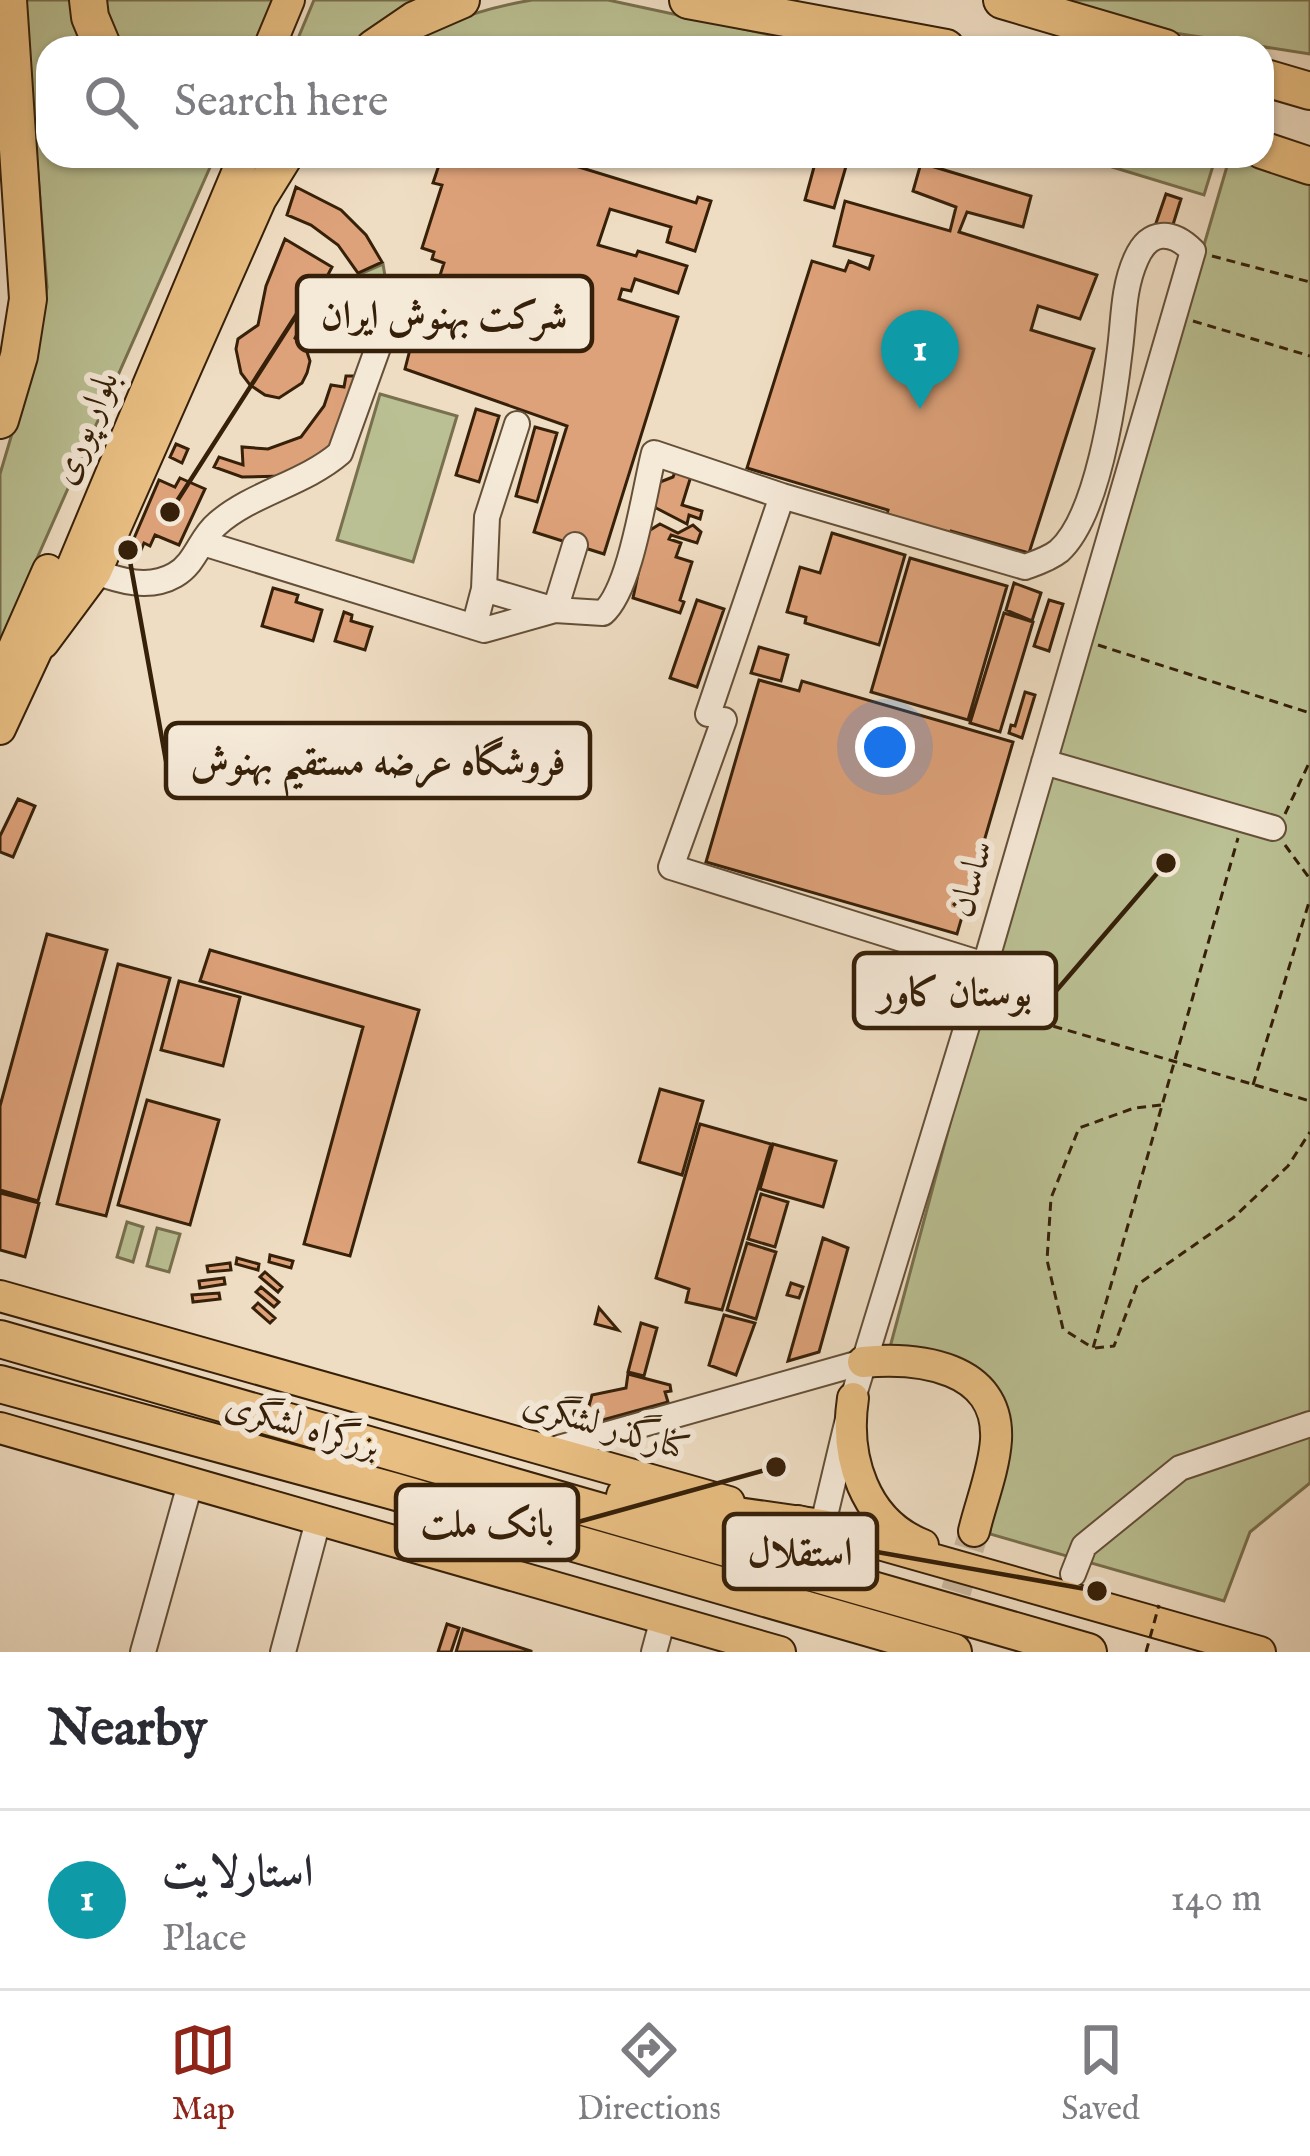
<!DOCTYPE html>
<meta charset="utf-8">
<style>
body{margin:0;font-family:"IM FELL English",Amiri,serif;background:#f2f2f3;color:#2b2b33}
.you{position:absolute;left:885px;top:747px;width:42px;height:42px;margin:-30px;border:9px solid #fff;border-radius:50%;background:#1a73e8;box-shadow:0 0 0 18px #1a73e833}
.badge{display:grid;place-items:center;width:78px;height:78px;border-radius:50%;background:#8f2418;color:#fff;font-size:39px;font-weight:700}
.pin{position:absolute;translate:-50% -99px;filter:drop-shadow(0 3px 6px #0008)}
.pin::after{content:'';position:absolute;top:63px;width:42px;height:36px;background:inherit;clip-path:polygon(0 0,100% 0,50% 100%)}
.list{margin:0;padding:0;list-style:none}
h2{display:flex;justify-content:space-between;align-items:center;height:156px;margin:0;padding:0 48px;font-size:51px}
h2 small{font-size:39px;font-weight:400;color:#7c7c81}
.list li{display:grid;grid-template-columns:78px 1fr auto;gap:36px;align-items:center;box-sizing:border-box;height:180px;padding:0 48px;border-top:3px solid #e1e1e2}
.list b{display:block;font-size:45px;white-space:nowrap}
.list p{margin:0;font-size:39px;white-space:nowrap;color:#7c7c81}
.list em{font-size:39px;font-style:normal;color:#7c7c81}
.icon{flex:none;width:66px;height:66px;fill:none;stroke:currentColor;stroke-width:2;stroke-linecap:round;stroke-linejoin:round}
.map{position:relative;flex:none;width:1310px;height:1652px;overflow:hidden}
.search{position:absolute;background:#fff;box-shadow:0 3px 9px #0004;left:36px;right:36px;top:36px;height:132px;display:flex;align-items:center;gap:30px;box-sizing:border-box;padding:0 42px;border-radius:36px;color:#7c7c81;font-size:45px}
.sheet{height:336px;background:#fff}
nav{display:flex;justify-content:space-around;align-items:center;box-sizing:border-box;height:168px;border-top:3px solid #e1e1e2;background:#fff;font-size:33px;color:#7c7c81}
nav a{display:grid;justify-items:center;gap:6px}
nav .on{color:#8f2418}
.map>svg:first-child{display:block}
.green{fill:#bac093;stroke:#78704e;stroke-width:3}
.building{fill:#dea27a;stroke:#362009;stroke-width:3}
.lines{fill:none;stroke-linecap:round;stroke-linejoin:round}
.major-tunnel{stroke:#cab79e;stroke-width:30;stroke-dasharray:30 15;stroke-linecap:butt}
.minor-casing{stroke:#644f38;stroke-width:28}
.major-casing{stroke:#362009;stroke-width:34}
.highway-casing{stroke:#362009;stroke-width:40}
.path{stroke:#362009;stroke-width:3;stroke-dasharray:9 6;stroke-linecap:butt}
.minor{stroke:#f5e9d8;stroke-width:24}
.major{stroke:#e8be82;stroke-width:30}
.highway{stroke:#e8be82;stroke-width:36}
.path-bridge{stroke:#362009;stroke-width:3;stroke-dasharray:9 6;stroke-linecap:butt}
.labels{text-anchor:middle;dominant-baseline:central;stroke-width:12;stroke-linejoin:round;paint-order:stroke}
.street-label{font-size:36px;fill:#362009;stroke:#f5e9d8}
.leader{fill:none;stroke:#362009;stroke-width:4.5}
.callout-dot{fill:#362009;stroke:#f5e9d8;stroke-width:4.5}
.callout{fill:#f5e9d8;stroke:#362009;stroke-width:4.5}
.callout-label{font-size:39px;text-anchor:middle;font-weight:bold;fill:#362009}
</style>
<div class="map">
<svg width="1310" height="1652" viewBox="0 0 1310 1652">
<rect width="100%" height="100%" fill="#efddc3"/>
<filter id="stains"><feTurbulence type="fractalNoise" baseFrequency=".00167" numOctaves="4"/><feColorMatrix values="0 0 0 0 .2 0 0 0 0 .09 0 0 0 0 .02 0 0 0 .5 -.17"/></filter>
<radialGradient id="worn" r=".72"><stop offset=".6" stop-color="#630" stop-opacity="0"/><stop offset="1" stop-color="#630" stop-opacity=".3"/></radialGradient>
<path class="green" d="M24,0H73L80,48H48V156H215L0,642V474L39,343L47,287Z
M103,0H278L256,48H115Z
M314,0H439L359,48H294Z
M532,0H608L831,48H401C440,22 486,8 532,0Z
M1054,0H1310V54L1142,28Z
M1076,156H1216L1204,195Z
M1230,156L1310,183V1483L1250,1532L1224,1601L990,1534L998,1454L988,1394L889,1351L981,1008Z
M383,264L385,276L381,283L347,331H339L363,287L360,274Z
M380,394L457,416L413,562L337,540Z
M127,1222L143,1227L133,1262L117,1257Z
M157,1228L180,1234L169,1272L147,1266Z"/>
<path class="building" d="M411,156H543L696,203L698,197L711,201L695,251L667,242L671,227L610,209L598,245L636,256L638,251L687,266L678,293L635,279L631,291L622,289L619,299L678,317L604,554L534,532L567,426L405,369L415,330L423,328L444,263L432,259L434,252L422,248L442,185L433,183L439,165Z
M817,156H849L834,208L805,200Z
M921,163L1031,196L1023,227L967,212L959,232L1097,275L1080,319L1038,306L1031,330L1094,349L1029,553L951,531L948,538L886,518L888,510L747,468L812,261L845,271L849,261L869,269L873,256L834,246L845,201L950,231L956,207L913,191Z
M296,187L341,210L366,235L382,262L358,273L338,245L311,225L287,215Z
M1166,194L1181,199L1171,231L1155,226Z
M285,239L332,267L295,338L305,346L310,361L307,373L302,383L279,398L265,395L250,385L241,373L236,349L238,339L258,325L266,286Z
M346,376H360L334,445L284,476L242,477L214,467L219,457L243,465L242,447L268,449L301,437L324,406L331,385L344,387Z
M476,409L499,416L479,482L456,475Z
M535,427L557,433L537,502L516,496Z
M176,444L188,449L182,463L170,457Z
M675,472L691,476L682,505L702,511L700,519L689,515L687,524L656,508L653,502L660,482L673,477Z
M180,478L205,489L179,545L155,535L150,546L144,543L139,555L129,550L159,480L175,487Z
M660,524L678,533L693,525L701,532L697,543L671,535L669,539L681,543L676,557L692,562L680,600L684,602L680,613L633,598L647,532Z
M832,533L905,555L879,645L805,623L806,617L787,612L800,567L820,573Z
M910,558L1007,586L968,720L871,692Z
M1014,583L1041,593L1032,621L1006,610Z
M273,588L298,595L296,602L322,610L313,641L262,626Z
M697,600L724,609L697,687L670,678Z
M1049,600L1063,604L1049,651L1034,646Z
M344,612L352,615L351,621L372,627L365,650L335,641Z
M1004,613L1033,622L1000,732L970,723Z
M759,647L788,655L781,681L751,673Z
M759,680L799,691L802,681L1013,742L957,934L706,862Z
M1025,692L1035,695L1022,738L1009,733L1011,725L1015,726Z
M18,799L35,806L13,857L0,852V836Z
M47,934L107,950L38,1201L0,1190V1106Z
M210,950L419,1010L350,1256L304,1244L363,1027L200,981Z
M118,964L170,978L106,1216L57,1204Z
M179,981L240,997L223,1066L161,1050Z
M660,1089L703,1101L682,1175L639,1162Z
M147,1100L219,1120L190,1225L118,1205Z
M700,1124L771,1144L722,1310L686,1302L689,1289L656,1278Z
M773,1144L836,1161L823,1207L760,1189Z
M0,1193L39,1203L25,1257L0,1250Z
M761,1194L788,1202L775,1247L748,1239Z
M823,1238L848,1248L819,1352L788,1361Z
M747,1243L776,1252L756,1319L727,1310Z
M270,1255L293,1261L291,1268L269,1262Z
M237,1258L259,1264L258,1270L236,1264Z
M230,1263L231,1270L208,1272L207,1266Z
M265,1272L282,1287L278,1292L260,1277Z
M224,1278L225,1284L200,1288L199,1281Z
M791,1283L803,1287L799,1298L787,1295Z
M261,1287L279,1302L274,1307L256,1292Z
M219,1293L220,1299L193,1302L192,1295Z
M258,1303L275,1318L270,1323L253,1308Z
M599,1308L618,1330L595,1324Z
M724,1315L755,1323L736,1375L709,1365Z
M641,1323L657,1328L644,1376L628,1372Z
M628,1374L670,1385L671,1391L665,1392L668,1402L570,1429L575,1409L587,1413L592,1395L626,1388Z
M447,1624L459,1628L451,1652H438Z
M463,1629L531,1651V1652H456Z"/>
<g class="lines">
<path class="major-tunnel" d="M943,1635L974,1531"/>
<defs>
<path id="minor" d="M203,543L484,630L555,610L575,545
M93,571C120,581 149,590 175,575C196,563 200,538 217,524C252,493 304,484 340,453L398,292
M484,589L555,610L603,613C631,589 644,492 654,453L782,496L1025,567C1036,563 1049,559 1059,551C1098,516 1114,401 1120,349C1124,318 1123,288 1136,259C1149,229 1172,230 1193,251L974,1003L853,1398L822,1528
M474,627L484,589L487,517L517,424
M708,714L782,496
M724,720L671,867L985,965
M1044,762L1273,828
M978,988L1011,1000L1029,1002
M548,1451L863,1362
M1073,1574L1084,1546L1180,1468L1310,1424
M143,1652L190,1484
M283,1652L318,1521
M654,1652L663,1619"/>
<path id="major" d="M269,48L289,0
M0,679L48,570
M0,729L41,641L244,156
M0,1296L729,1502
M863,1362C918,1357 1000,1366 996,1440C994,1470 981,1502 974,1531
M853,1398C844,1457 864,1522 923,1545
M0,1428L780,1652
M798,1521L1260,1652"/>
<path id="highway" d="M88,0L90,17L103,48
M688,0L946,48
M1002,0L1165,48
M374,48L415,20L461,0
M1262,77L1310,91
M1262,150L1310,166
M0,420L19,356L28,299L8,0
M41,641L93,571L258,198L284,156
M0,1339L1088,1652
M0,1384L393,1491L953,1652
M625,1496L659,1505L822,1528"/>
</defs>
<use href="#minor" class="minor-casing"/>
<use href="#major" class="major-casing"/>
<use href="#highway" class="highway-casing"/>
<path class="path" d="M1212,256L1310,282
M1193,321L1310,356
M1098,645L1310,713
M1285,814L1310,761
M1285,845L1310,879
M1039,1022L1310,1101
M1253,1085L1310,899
M1161,1105L1134,1108L1079,1128L1051,1198L1047,1260L1063,1329L1093,1348L1238,838
M1095,1348L1114,1346L1137,1285L1233,1218L1288,1166L1310,1132"/>
<use href="#minor" class="minor"/>
<use href="#major" class="major"/>
<use href="#highway" class="highway"/>
<path class="path-bridge" d="M1146,1652L1159,1605"/>
</g>
<g class="labels">
<g class="street-label">
<text transform="translate(86 428) rotate(-67)">بلوار پوری</text>
<text transform="translate(972 879) rotate(-74)">ساسان</text>
<text transform="translate(302 1427) rotate(16)">بزرگراه لشگری</text>
<text transform="translate(606 1427) rotate(16)">کنارگذر لشگری</text>
</g>
</g>
<path class="leader" d="M170 512L297 314M128 550L166 761M1166 863L1056 991M776 1467L578 1522M1097 1591L877 1552"/>
<g class="callout-dot">
<circle cx="170" cy="512" r="12"/>
<circle cx="128" cy="550" r="12"/>
<circle cx="1166" cy="863" r="12"/>
<circle cx="776" cy="1467" r="12"/>
<circle cx="1097" cy="1591" r="12"/>
</g>
<g class="callout">
<rect x="297" y="276" width="295" height="75" rx="12"/>
<rect x="166" y="723" width="424" height="75" rx="12"/>
<rect x="854" y="953" width="202" height="75" rx="12"/>
<rect x="396" y="1485" width="182" height="75" rx="12"/>
<rect x="724" y="1514" width="153" height="75" rx="12"/>
</g>
<g class="callout-label">
<text x="444" y="328">شرکت بهنوش ایران</text>
<text x="378" y="774">فروشگاه عرضه مستقیم بهنوش</text>
<text x="955" y="1005">بوستان کاور</text>
<text x="487" y="1536">بانک ملت</text>
<text x="800" y="1565">استقلال</text>
</g>
<rect width="100%" height="100%" filter="url(#stains)"/>
<rect width="100%" height="100%" fill="url(#worn)"/>
</svg>
<div class="you"></div>
<div class="pin badge" style="left:920px;top:409px;background:#0f9aa8">1</div>
<div class="search"><svg class="icon" aria-label="search" viewBox="0 0 24 24"><circle cx="10" cy="10" r="6"/><path d="M15 15l6 6"/></svg>Search here</div>
</div>
<section class="sheet">
<h2>Nearby<small></small></h2>
<ul class="list">
<li><span class="badge" style="background:#0f9aa8">1</span><div><b>استارلایت</b><p>Place</p></div><em>140 m</em></li>
</ul>
</section>
<nav>
<a class="on"><svg class="icon" aria-label="map" viewBox="0 0 24 24"><path d="M3 6l6-2 6 2 6-2v14l-6 2-6-2-6 2zM9 4v14M15 6v14"/></svg>Map</a>
<a><svg class="icon" aria-label="directions" viewBox="0 0 24 24"><path d="M12 3l9 9-9 9-9-9zM9 14v-3h6M13 9l2 2-2 2"/></svg>Directions</a>
<a><svg class="icon" aria-label="saved" viewBox="0 0 24 24"><path d="M7 4h10v16l-5-4-5 4z"/></svg>Saved</a>
</nav>
